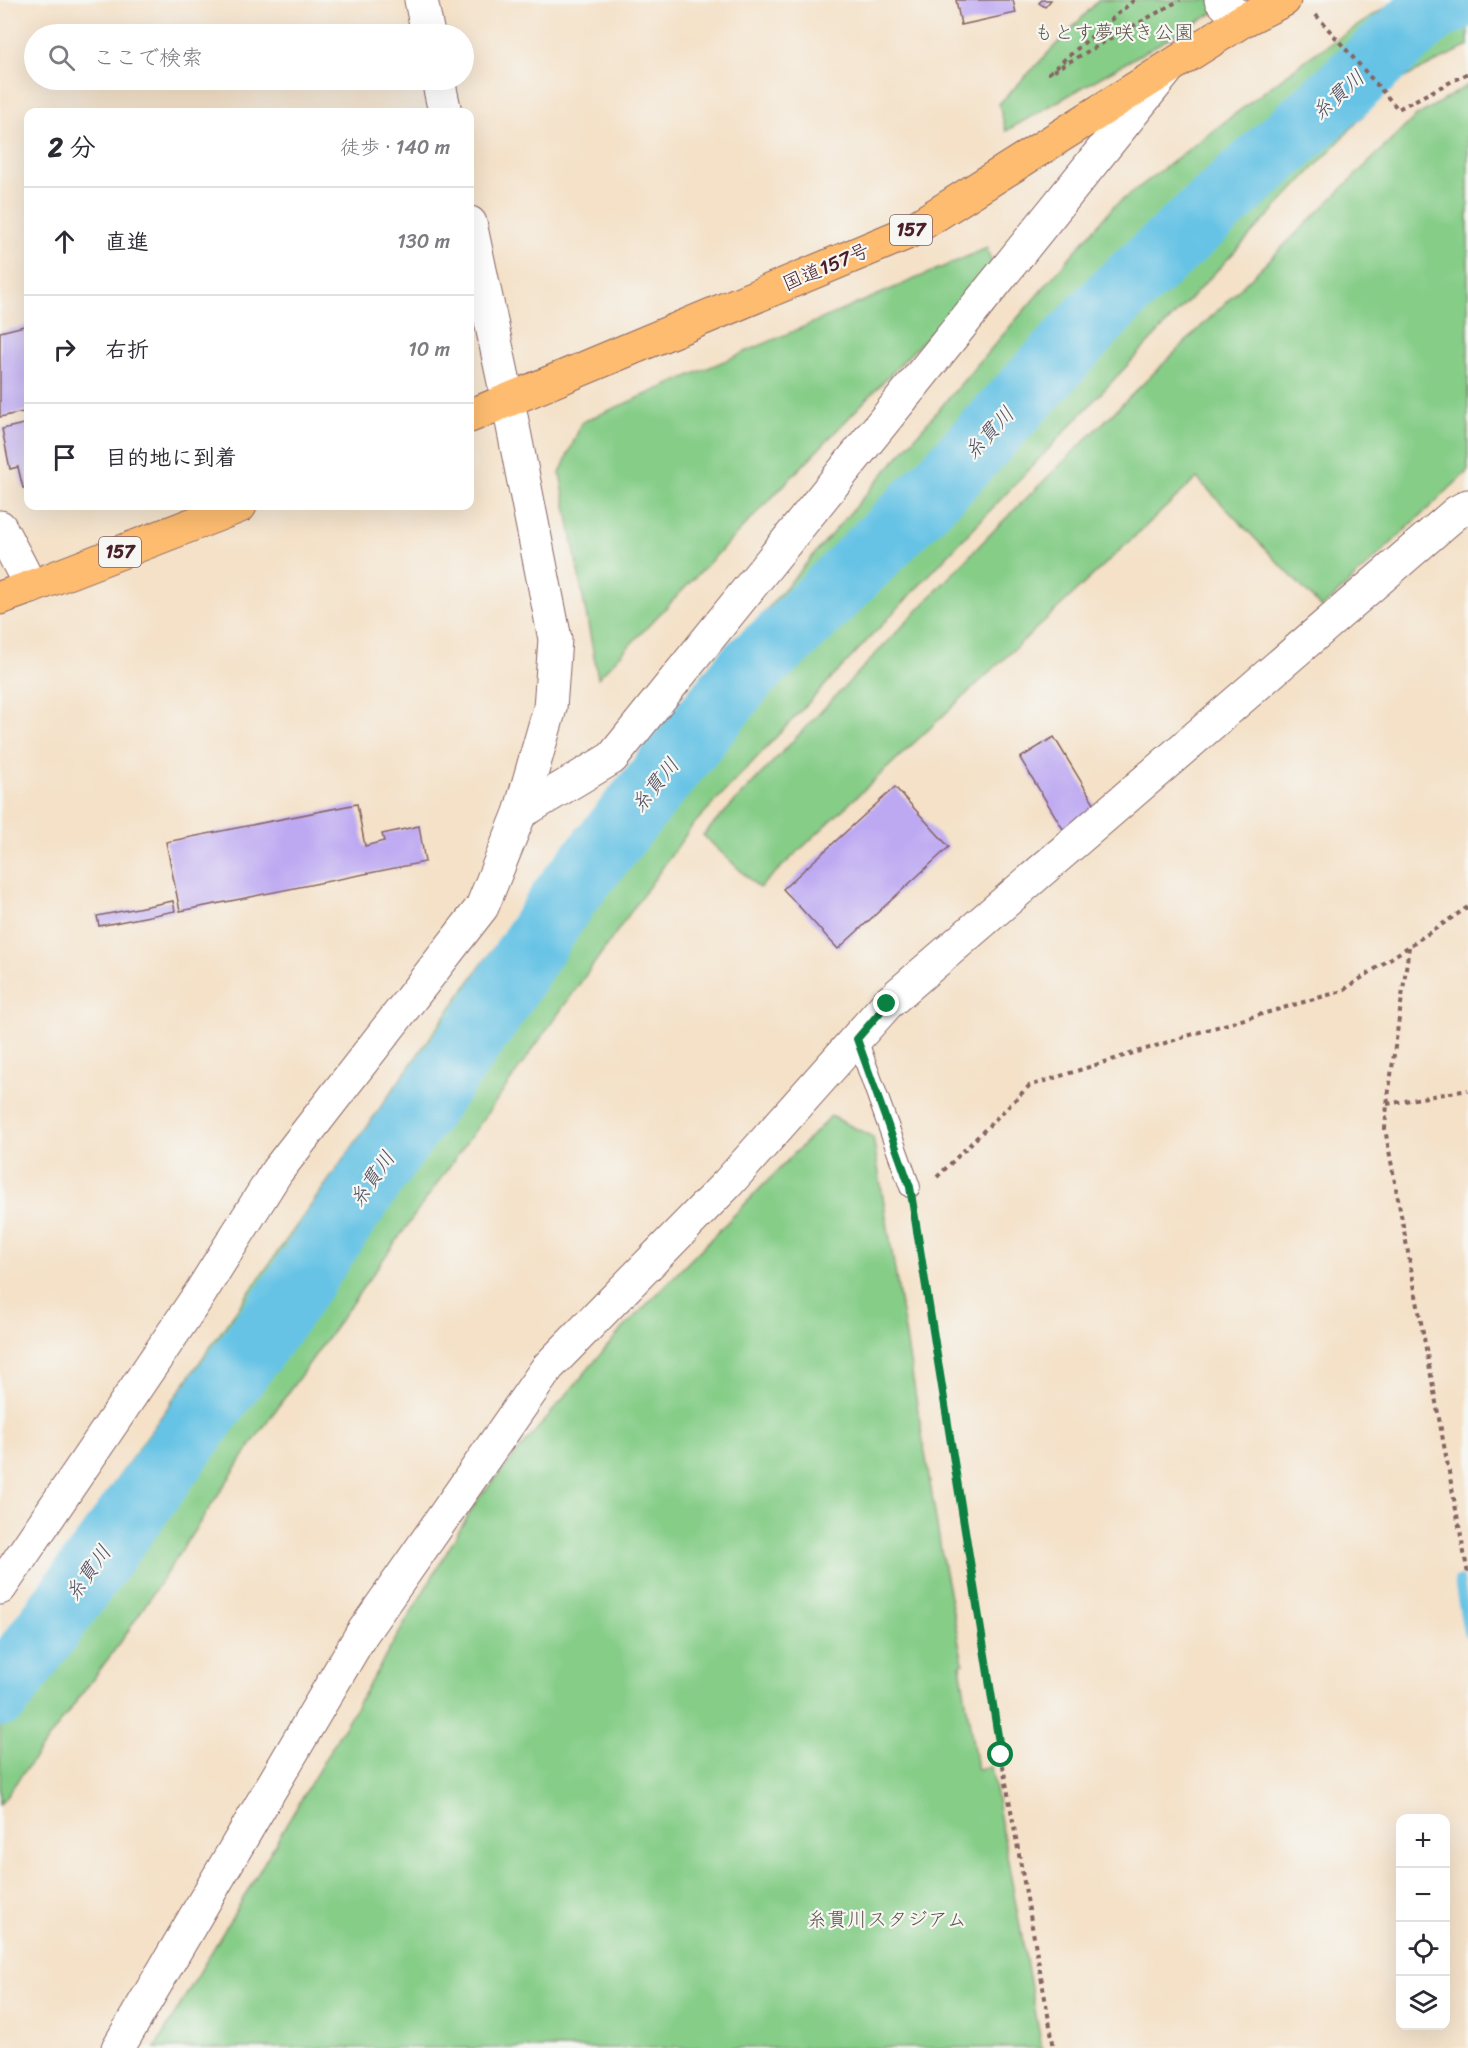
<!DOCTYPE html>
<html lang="ja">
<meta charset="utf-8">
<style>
body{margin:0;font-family:Sriracha,"Klee One",sans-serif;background:#f2f2f3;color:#2b2b33}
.controls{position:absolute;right:18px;bottom:18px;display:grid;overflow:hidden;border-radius:12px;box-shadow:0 6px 24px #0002}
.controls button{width:54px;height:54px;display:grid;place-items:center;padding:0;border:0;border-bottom:2px solid #e1e1e2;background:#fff;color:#2b2b33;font:30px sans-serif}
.stop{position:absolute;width:18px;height:18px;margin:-14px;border:4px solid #0b8043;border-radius:50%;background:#fff}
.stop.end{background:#0b8043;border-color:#fff;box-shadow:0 2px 6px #0008}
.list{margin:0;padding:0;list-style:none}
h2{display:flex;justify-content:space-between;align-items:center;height:78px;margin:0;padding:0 24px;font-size:26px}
h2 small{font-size:20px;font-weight:400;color:#7c7c81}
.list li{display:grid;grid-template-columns:39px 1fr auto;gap:18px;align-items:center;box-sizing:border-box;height:108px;padding:0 24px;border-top:2px solid #e1e1e2}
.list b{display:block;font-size:22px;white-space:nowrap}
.list em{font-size:20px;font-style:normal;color:#7c7c81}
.icon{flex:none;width:33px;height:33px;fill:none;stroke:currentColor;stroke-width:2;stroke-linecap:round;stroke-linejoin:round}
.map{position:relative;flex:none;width:1468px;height:2048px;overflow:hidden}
.search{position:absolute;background:#fff;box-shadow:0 6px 24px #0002;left:24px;top:24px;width:450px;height:66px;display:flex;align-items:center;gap:15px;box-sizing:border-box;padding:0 21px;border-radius:33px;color:#7c7c81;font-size:22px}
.panel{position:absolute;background:#fff;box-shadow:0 6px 24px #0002;left:24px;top:108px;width:450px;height:402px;border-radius:12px}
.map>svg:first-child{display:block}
.green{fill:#86cd88;stroke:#68765a;stroke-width:1.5}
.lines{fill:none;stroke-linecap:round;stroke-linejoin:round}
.stream{stroke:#66c3e5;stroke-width:10}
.river{stroke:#66c3e5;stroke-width:66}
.building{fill:#bda9f2}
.service-casing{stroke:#866362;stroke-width:22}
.minor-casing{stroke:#866362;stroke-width:35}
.tertiary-casing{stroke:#866362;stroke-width:35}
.trunk-casing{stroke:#866362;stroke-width:35}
.path{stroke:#866362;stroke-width:4;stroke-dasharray:4.5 4.5;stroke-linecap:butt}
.service{stroke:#fff;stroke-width:20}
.minor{stroke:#fff;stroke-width:33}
.tertiary{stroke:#fff;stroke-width:33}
.trunk{stroke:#fdbc6f;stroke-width:33}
.route{stroke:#0b8043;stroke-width:8}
.labels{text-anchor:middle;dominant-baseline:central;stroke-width:4.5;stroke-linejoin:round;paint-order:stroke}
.shield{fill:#f6f6f2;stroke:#7e6067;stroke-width:1.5}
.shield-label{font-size:18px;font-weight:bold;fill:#4a1f2b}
.park-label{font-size:20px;fill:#5c5347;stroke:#f6f6f2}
.street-label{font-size:20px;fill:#4a1f2b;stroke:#f6f6f2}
.water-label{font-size:21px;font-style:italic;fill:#525063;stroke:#f6f6f2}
</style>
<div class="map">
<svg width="1468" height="2048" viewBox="0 0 1468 2048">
<rect width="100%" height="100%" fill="#f6f6f2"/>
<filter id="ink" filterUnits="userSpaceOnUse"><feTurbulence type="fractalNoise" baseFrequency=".0167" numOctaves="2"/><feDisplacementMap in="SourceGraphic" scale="12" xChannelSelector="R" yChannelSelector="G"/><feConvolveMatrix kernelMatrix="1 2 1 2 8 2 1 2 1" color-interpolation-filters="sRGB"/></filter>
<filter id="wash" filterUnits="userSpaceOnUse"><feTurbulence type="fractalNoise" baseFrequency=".008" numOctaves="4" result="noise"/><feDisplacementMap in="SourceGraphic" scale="24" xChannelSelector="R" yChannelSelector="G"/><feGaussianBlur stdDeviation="1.35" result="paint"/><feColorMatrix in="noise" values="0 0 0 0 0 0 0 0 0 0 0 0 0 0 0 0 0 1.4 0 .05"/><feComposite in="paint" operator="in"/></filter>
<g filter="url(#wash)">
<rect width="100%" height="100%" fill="#f4e1c8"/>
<path class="green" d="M1099,0H1236L1006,131L999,104Z
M1397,0H1468V46L1394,83L692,826L253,1442L122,1640L0,1804V1644L577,830L1113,207L1311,56Z
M1468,85V471L1322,608L1197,478L759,888L703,835L1000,524L1415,117Z
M987,248L993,268L598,678L560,473L582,422Z
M831,1116L873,1137L943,1562L963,1663L960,1665L977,1769L991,1767L1042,2048H155L478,1499L617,1335Z"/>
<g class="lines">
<path class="stream" d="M1459,1581L1468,1633"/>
<path class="river" d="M0,1694L287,1301L373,1175L486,1019L565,896L748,670L798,626L946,479L1115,297L1431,10L1453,0"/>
</g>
<g id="blocks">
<path class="building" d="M956,0H1013L1016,13L961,25Z
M1042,0H1051L1045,7L1039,3Z
M28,325V411L0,417V332Z
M28,423V487L23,488L18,467L10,469L2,429Z
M1054,737L1097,808L1063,829L1020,758Z
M895,787L949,847L838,949L783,889Z
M357,804L365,846L384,841L382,834L419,826L425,862L180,911L166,842Z
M173,901L175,911L99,926L97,916Z"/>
</g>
</g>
<g filter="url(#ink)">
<use href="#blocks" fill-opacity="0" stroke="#866362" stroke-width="1.5"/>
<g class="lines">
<defs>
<path id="service" d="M857,1039L910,1187"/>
<path id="minor" d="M421,0L428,34
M1221,0L1242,21
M438,80L445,112
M470,223L508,401
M0,527L31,587
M520,813L612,758L1167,70"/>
<path id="tertiary" d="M0,1588L199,1295L277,1171L482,907L520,813L550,708L555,639L508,401
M118,2048L361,1635L548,1367L728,1183L887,1004L1457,512L1468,506"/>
<path id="trunk" d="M470,416L907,233L1242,21L1284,0
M0,598L31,587L240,506"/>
</defs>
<use href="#service" class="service-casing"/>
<use href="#minor" class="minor-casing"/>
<use href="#tertiary" class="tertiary-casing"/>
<use href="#trunk" class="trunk-casing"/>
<path class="path" d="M1134,0L1049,73L1180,0
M1316,15L1398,109L1468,73
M1409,947L1387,1104L1385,1129L1468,1574
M1387,1104L1468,1090
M937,1177L1029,1086L1203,1031L1342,991L1468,907
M914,1214L1001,1755L1054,2048"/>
<use href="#service" class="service"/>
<use href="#minor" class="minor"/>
<use href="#tertiary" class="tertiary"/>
<use href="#trunk" class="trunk"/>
</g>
</g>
<g class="lines" filter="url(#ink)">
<path class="route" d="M887,1004L857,1039L910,1187L1001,1755"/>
</g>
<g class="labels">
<g class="shield">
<rect x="890" y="215" width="42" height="30" rx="4.5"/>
<rect x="99" y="537" width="42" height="30" rx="4.5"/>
</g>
<g class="shield-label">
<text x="911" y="230">157</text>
<text x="120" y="552">157</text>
</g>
<g class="park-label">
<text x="1114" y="32">もとす夢咲き公園</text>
<text x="887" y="1919">糸貫川スタジアム</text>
</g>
<g class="street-label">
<text transform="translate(826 267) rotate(-23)">国道157号</text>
</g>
<g class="water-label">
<text transform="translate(1338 95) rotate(-42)">糸貫川</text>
<text transform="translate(989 433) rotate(-47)">糸貫川</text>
<text transform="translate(655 785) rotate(-51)">糸貫川</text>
<text transform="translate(372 1179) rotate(-55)">糸貫川</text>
<text transform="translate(88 1573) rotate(-54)">糸貫川</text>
</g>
</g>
</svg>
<div class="controls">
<button>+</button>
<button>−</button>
<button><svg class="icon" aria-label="locate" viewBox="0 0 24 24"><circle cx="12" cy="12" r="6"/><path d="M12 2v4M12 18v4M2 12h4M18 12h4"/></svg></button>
<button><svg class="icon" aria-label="layers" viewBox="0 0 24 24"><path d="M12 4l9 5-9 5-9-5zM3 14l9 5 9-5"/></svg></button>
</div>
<div class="stop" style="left:1001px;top:1755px"></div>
<div class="stop end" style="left:887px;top:1004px"></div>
<div class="search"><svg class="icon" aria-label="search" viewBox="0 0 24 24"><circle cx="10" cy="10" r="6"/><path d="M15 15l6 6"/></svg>ここで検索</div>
<section class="panel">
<h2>2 分<small>徒歩 · 140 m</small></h2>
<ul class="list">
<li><svg class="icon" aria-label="ahead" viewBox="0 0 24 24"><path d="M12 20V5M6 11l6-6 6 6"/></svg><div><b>直進</b></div><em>130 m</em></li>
<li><svg class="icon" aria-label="right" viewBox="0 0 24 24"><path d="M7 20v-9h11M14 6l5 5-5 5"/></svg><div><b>右折</b></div><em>10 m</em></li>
<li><svg class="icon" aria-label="arrive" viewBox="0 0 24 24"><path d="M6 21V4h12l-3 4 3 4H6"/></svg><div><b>目的地に到着</b></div></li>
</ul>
</section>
</div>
